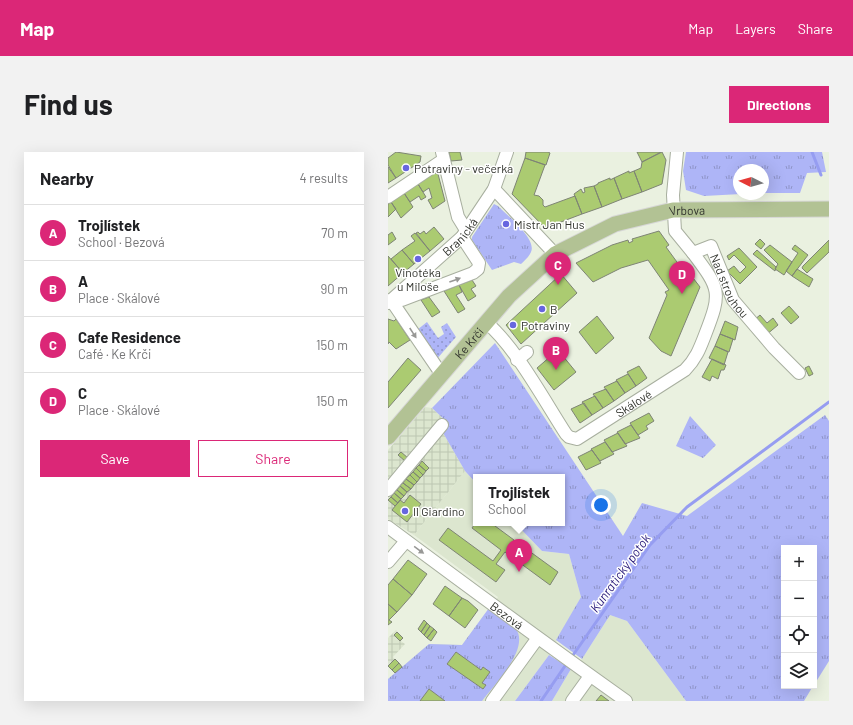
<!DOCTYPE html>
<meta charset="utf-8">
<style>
body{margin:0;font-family:Barlow,sans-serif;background:#f2f2f2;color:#202124}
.controls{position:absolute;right:12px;bottom:12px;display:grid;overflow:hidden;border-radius:0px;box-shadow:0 4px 16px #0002}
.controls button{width:36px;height:36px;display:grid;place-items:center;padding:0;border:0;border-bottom:1px solid #e0e0e0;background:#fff;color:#202124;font:20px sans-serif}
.compass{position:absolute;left:345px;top:12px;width:36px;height:36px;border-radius:50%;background:#fff;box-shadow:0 4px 16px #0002;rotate:276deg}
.you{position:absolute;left:213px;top:353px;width:14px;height:14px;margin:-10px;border:3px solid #fff;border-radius:50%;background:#1a73e8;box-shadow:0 0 0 6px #1a73e833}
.badge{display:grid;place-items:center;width:26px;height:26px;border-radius:50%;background:#db2777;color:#fff;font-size:13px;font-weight:700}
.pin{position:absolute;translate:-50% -33px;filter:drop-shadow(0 1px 2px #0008)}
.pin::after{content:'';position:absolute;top:21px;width:14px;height:12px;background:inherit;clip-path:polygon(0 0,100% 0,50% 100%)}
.popup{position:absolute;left:85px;top:322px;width:92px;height:52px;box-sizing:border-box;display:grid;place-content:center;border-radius:0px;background:#fff;filter:drop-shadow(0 1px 3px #0005);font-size:13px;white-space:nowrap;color:#757577}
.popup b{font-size:15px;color:#202124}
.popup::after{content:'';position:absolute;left:50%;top:100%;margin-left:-8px;border:8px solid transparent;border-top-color:#fff}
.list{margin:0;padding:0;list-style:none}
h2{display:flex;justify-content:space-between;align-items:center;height:52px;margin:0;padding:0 16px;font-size:17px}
h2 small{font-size:13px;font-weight:400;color:#757577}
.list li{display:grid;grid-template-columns:26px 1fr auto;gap:12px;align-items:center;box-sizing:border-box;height:56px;padding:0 16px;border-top:1px solid #e0e0e0}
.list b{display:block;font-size:15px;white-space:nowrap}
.list p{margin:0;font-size:13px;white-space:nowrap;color:#757577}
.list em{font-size:13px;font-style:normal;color:#757577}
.actions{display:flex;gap:8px;padding:12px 16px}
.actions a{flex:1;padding:9px 0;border:1px solid #db2777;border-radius:0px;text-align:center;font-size:14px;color:#db2777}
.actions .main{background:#db2777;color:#fff}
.icon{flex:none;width:22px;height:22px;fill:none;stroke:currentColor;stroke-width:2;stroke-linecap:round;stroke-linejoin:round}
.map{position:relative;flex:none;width:441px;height:549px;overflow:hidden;border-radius:0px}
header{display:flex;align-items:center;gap:24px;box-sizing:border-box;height:56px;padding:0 20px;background:#db2777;color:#fff}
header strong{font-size:19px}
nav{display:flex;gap:22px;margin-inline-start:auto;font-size:14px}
.intro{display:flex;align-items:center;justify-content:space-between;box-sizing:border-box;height:96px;padding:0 24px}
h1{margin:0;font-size:28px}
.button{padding:10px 18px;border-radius:0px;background:#db2777;color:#fff;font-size:14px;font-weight:700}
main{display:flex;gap:24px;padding:0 24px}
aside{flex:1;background:#fff;border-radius:0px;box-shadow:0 4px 16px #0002}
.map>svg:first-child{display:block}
.built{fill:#dce6cf}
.industrial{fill:url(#industrial-grid)}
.grass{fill:url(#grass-tufts);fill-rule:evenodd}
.garden{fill:url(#garden-dots)}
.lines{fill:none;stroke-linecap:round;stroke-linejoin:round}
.stream{stroke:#969df1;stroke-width:3}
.building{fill:#abcb71;stroke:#7e8475}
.minor-casing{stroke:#a8af9f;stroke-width:14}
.major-casing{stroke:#d6d6d5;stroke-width:17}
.minor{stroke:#fff;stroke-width:12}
.major{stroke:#b2c294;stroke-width:15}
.oneway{fill:#989896}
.poi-dot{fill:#6766df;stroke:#fff;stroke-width:1.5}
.labels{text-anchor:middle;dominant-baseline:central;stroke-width:3;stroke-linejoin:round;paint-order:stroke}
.poi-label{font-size:12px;fill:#30322c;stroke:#fff;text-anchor:start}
.street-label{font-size:12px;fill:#30322c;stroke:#fff}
.water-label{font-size:13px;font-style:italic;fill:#28197a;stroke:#fff}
</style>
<header>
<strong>Map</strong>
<nav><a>Map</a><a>Layers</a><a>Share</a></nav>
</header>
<div class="intro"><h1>Find us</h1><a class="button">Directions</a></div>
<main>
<aside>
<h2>Nearby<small>4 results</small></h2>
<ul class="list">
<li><span class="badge">A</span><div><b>Trojlístek</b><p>School · Bezová</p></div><em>70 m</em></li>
<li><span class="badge">B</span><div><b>A</b><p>Place · Skálové</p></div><em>90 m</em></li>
<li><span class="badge">C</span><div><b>Cafe Residence</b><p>Café · Ke Krči</p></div><em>150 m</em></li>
<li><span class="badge">D</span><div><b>C</b><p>Place · Skálové</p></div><em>150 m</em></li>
</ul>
<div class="actions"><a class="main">Save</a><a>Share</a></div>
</aside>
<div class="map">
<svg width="441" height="549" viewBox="0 0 441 549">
<defs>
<pattern id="industrial-grid" width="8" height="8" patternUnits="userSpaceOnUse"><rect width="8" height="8" fill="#dce6cf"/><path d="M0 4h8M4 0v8" fill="none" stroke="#bdc6b2"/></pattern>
<pattern id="grass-tufts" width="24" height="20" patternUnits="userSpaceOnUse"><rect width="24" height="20" fill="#aeb5f7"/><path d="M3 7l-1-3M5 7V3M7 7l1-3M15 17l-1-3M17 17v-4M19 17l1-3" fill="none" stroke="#8e94c8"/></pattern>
<pattern id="garden-dots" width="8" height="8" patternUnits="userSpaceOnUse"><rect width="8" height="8" fill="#aeb5f7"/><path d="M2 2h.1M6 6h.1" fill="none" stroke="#8e94c8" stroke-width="1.8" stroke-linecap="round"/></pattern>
</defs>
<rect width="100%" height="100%" fill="#eaf1e0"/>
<path class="built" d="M77,319L88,331V371H127L154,399L181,402L193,445L161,503L127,549H0V527L41,492L74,493L110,445L26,383Z
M222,463L239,469L298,549H164L183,517L194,507Z"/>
<path class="industrial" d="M37,255L44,256L59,270L54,279L77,319L26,383L0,367V298Z
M8,478L15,486L13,489L17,492L5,505L14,515L7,521L0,514V486Z"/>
<path class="grass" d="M298,0H434L438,20L419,21L412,41H375V18H351V42H353L316,44L298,38L295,19Z
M106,52L110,54C119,63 149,87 143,100C141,105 136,109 133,112L126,110L104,118L84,88V85Z
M107,191L235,384L254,351L299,364L437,263L441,269V509L426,533V396H396V534H425L416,549H298L239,469L222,463L194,507L168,488L193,445L181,402L154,399L127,371H174V325H88V331L77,319L54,279L59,270L44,256Z
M302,264L328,293L315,306L288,294Z
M101,456C109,463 121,469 128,477C142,497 106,533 94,549H57L41,537L32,549H0V527L41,492L74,493ZM68,500L93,518L95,515L102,520L94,531L98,533L95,537L59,512Z
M161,503L183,517L164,549H127Z"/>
<path class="garden" d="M39,170L50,186L56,182L53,175L59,171L68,185L48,208L29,178Z"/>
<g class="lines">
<path class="stream" d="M424,0L433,23
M183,506L262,393L299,355L441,250
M153,549L179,511"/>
</g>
<path class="building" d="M8,0L33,4L32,10L8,26L0,13V6Z
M61,0H72L74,8L63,9Z
M138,0H160L162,1L158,13L137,6Z
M249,0H273L254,10Z
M274,0L278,8L274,32L254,40L246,19L253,16L254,10Z
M137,6L157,13L146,43L151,44L155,48V53L157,55L187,44L194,62L157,76L124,42Z
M0,15L8,26L0,31Z
M241,19V21L246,19L254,40L234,47L226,26Z
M46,21L50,22L57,49L45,57L40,48L44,46L41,36L35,40L30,32Z
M222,26V28L226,26L234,47L214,55L206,34L210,32V31Z
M30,32L38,45L33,48L31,44L22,50L16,41Z
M206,34L214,55L194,62L186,42L193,37L195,41L197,40L196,36Z
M16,41L25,55L13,66L3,50Z
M3,50L8,57L0,65V52Z
M46,75L56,87L42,99L28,81L30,80L32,82L36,79L38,82Z
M271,79L281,93L278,95L297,121L300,120L298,122L300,124L302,122L312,135L283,204L273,199L261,186L279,143L277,140L281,138L260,108L233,116L205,130L188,111L224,93L240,88L241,91L245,89L244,87Z
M4,80L8,87L0,93V83Z
M27,81L42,99L26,112L14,98L27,89L23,84Z
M372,87L377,92L373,97L367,92Z
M441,88V100L419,121L414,116L415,114Z
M382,93L404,110L396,123L387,117L390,112L376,98Z
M407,93L420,103L404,124L398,119L410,101L404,97Z
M351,96L369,115L352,132L339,119L346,114L352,121L358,115L346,103L341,108L339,104Z
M14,98L26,112L15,121L3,107Z
M369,98L388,115L387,119L365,102Z
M0,104L15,121L0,134Z
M409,117L425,127L421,135L404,124Z
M173,122L189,141L133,192L118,173Z
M84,128L88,134L83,137L88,144L80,149L71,133Z
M71,133L74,140L68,143L77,157L70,161L56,139Z
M41,145L52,160L44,165L33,148Z
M401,154L411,165L403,172L393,161Z
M372,163L379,171L385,166L390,173L378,183L365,169Z
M209,164L226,186L208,202L191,180Z
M0,167L6,169L8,167L22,188L8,197L1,190L0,192Z
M337,169L350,175L347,188L332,182Z
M332,182L345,187L341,200L327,194Z
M327,194L340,200L336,213L321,206Z
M170,198L188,220L166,238L149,216Z
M20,206L33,218L0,256V230Z
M324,207L338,213L336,218H333L330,227L324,224L322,229L314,225Z
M251,214L259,226L248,234L239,220Z
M421,214L425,222L421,224L417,216Z
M240,222L248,234L237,241L228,228Z
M229,229L237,241L226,249L216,235Z
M218,237L226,249L215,256L205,242Z
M207,244L215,256L204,263L194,250Z
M196,251L204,263L192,271L183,257Z
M261,261L266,269L258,274L260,277L250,283L242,271Z
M243,273L252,286L237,292L229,280Z
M230,281L239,294L224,300L216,288Z
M217,290L226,302L212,309L203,297Z
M204,298L213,311L198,318L190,305Z
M13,300L20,306L17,309L10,303Z
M34,309L41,316L38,319L31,313Z
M31,313L38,319L35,323L28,316Z
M28,316L35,323L32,326L25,320Z
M25,320L32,326L29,330L22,323Z
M22,323L29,330L26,333L18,327Z
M18,327L26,333L23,337L15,331Z
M15,331L23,337L19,340L12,334Z
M12,334L19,340L16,344L9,338Z
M9,338L16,344L13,347L6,341Z
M6,341L13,347L10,351L3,345Z
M22,343L33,352L19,370L4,358L12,348L16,351Z
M3,345L10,351L7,354L0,348Z
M88,370V371H103L126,388L121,394L133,402L137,396L170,420L162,433L117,400L108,412L117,418L108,430L51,388L60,376L105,409L113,398L84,376Z
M20,408L39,422L24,443L5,427Z
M5,427L24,443L9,460L0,452V433Z
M57,434L74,446L61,464L45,452Z
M74,446L80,449L90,458L77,476L61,464Z
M0,452L9,460L1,468L4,470L0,473Z
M36,468L39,471L33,480L30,477Z
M39,471L42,474L36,483L33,480Z
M42,474L46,477L39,486L36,483Z
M46,477L49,480L43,489L39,486Z
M9,480L15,486L12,489L6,483Z
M68,500L93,518L95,515L102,520L94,531L98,533L95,537L59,512Z
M7,507L11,511L4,518L0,514Z
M11,511L14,515L7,521L4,518Z
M41,537L57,549H32Z
M213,543L221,549H208Z"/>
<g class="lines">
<defs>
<g id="minor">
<path d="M54,0L70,65L78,78"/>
<path id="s1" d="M289,0L285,43L287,79L305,101L323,94L345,148L386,196L411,221"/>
<path d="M106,37L167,102"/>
<path d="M0,45L55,8"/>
<path d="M3,148H14L85,121L90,117L91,111L74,85"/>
<path d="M3,148L54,223"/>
<path id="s2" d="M0,151L74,85L106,37L119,0"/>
<path id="s3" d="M99,171C128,196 156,248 178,282L181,285L189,287L297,218C308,207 312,196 317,183C334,140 332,137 305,101"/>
<path d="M129,208L139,200"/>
<path d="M0,338L54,273"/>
<path id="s4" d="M0,375C79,434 158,492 238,549"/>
<path d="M0,410L18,389"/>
<path d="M104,549L149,487"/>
<path d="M184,549L202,524"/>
</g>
<g id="major">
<path id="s5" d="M0,285L121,144L167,102L227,72L285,58L441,57"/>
</g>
</defs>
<use href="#minor" class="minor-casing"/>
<use href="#major" class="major-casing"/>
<use href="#minor" class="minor"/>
<use href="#major" class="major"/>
</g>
<defs><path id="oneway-solid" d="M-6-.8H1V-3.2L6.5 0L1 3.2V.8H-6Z"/></defs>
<g class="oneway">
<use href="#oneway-solid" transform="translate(67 128) rotate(-20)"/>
<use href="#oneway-solid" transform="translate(25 181) rotate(57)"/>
<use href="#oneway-solid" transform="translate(31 398) rotate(36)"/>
</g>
<g class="poi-dot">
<circle cx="18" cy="16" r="4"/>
<circle cx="118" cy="72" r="4"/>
<circle cx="30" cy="107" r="4"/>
<circle cx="154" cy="157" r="4"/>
<circle cx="125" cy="173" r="4"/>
<circle cx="17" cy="359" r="4"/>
</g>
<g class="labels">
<g class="poi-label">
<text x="26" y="16">Potraviny - večerka</text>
<text x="126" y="72">Mistr Jan Hus</text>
<text x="30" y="120" text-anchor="middle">Vinotéka<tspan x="30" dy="14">u Miloše</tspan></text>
<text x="162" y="157">B</text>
<text x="133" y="173">Potraviny</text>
<text x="25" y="359">Il Giardino</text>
</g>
<g class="street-label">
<text stroke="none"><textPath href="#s5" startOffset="389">Vrbova</textPath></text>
<text stroke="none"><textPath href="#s2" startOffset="98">Branická</textPath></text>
<text stroke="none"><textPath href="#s1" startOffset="171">Nad strouhou</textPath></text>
<text stroke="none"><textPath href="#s5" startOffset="124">Ke Krči</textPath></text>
<text stroke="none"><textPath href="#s3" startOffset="216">Skálové</textPath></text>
<text stroke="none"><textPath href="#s4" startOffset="148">Bezová</textPath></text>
</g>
<g class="water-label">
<text transform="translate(232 421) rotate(-54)">Kunratický potok</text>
</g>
</g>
</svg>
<div class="controls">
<button>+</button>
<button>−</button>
<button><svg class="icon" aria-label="locate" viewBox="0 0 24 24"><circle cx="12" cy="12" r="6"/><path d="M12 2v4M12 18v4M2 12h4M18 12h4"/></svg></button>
<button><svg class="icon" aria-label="layers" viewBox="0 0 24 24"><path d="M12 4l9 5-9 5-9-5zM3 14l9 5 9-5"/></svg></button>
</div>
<svg class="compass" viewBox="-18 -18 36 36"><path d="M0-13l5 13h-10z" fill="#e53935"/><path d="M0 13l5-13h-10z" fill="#757577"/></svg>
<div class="you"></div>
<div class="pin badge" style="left:131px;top:420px">A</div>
<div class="popup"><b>Trojlístek</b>School</div>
<div class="pin badge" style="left:168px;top:218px">B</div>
<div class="pin badge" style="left:170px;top:133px">C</div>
<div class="pin badge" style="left:294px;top:142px">D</div>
</div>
</main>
